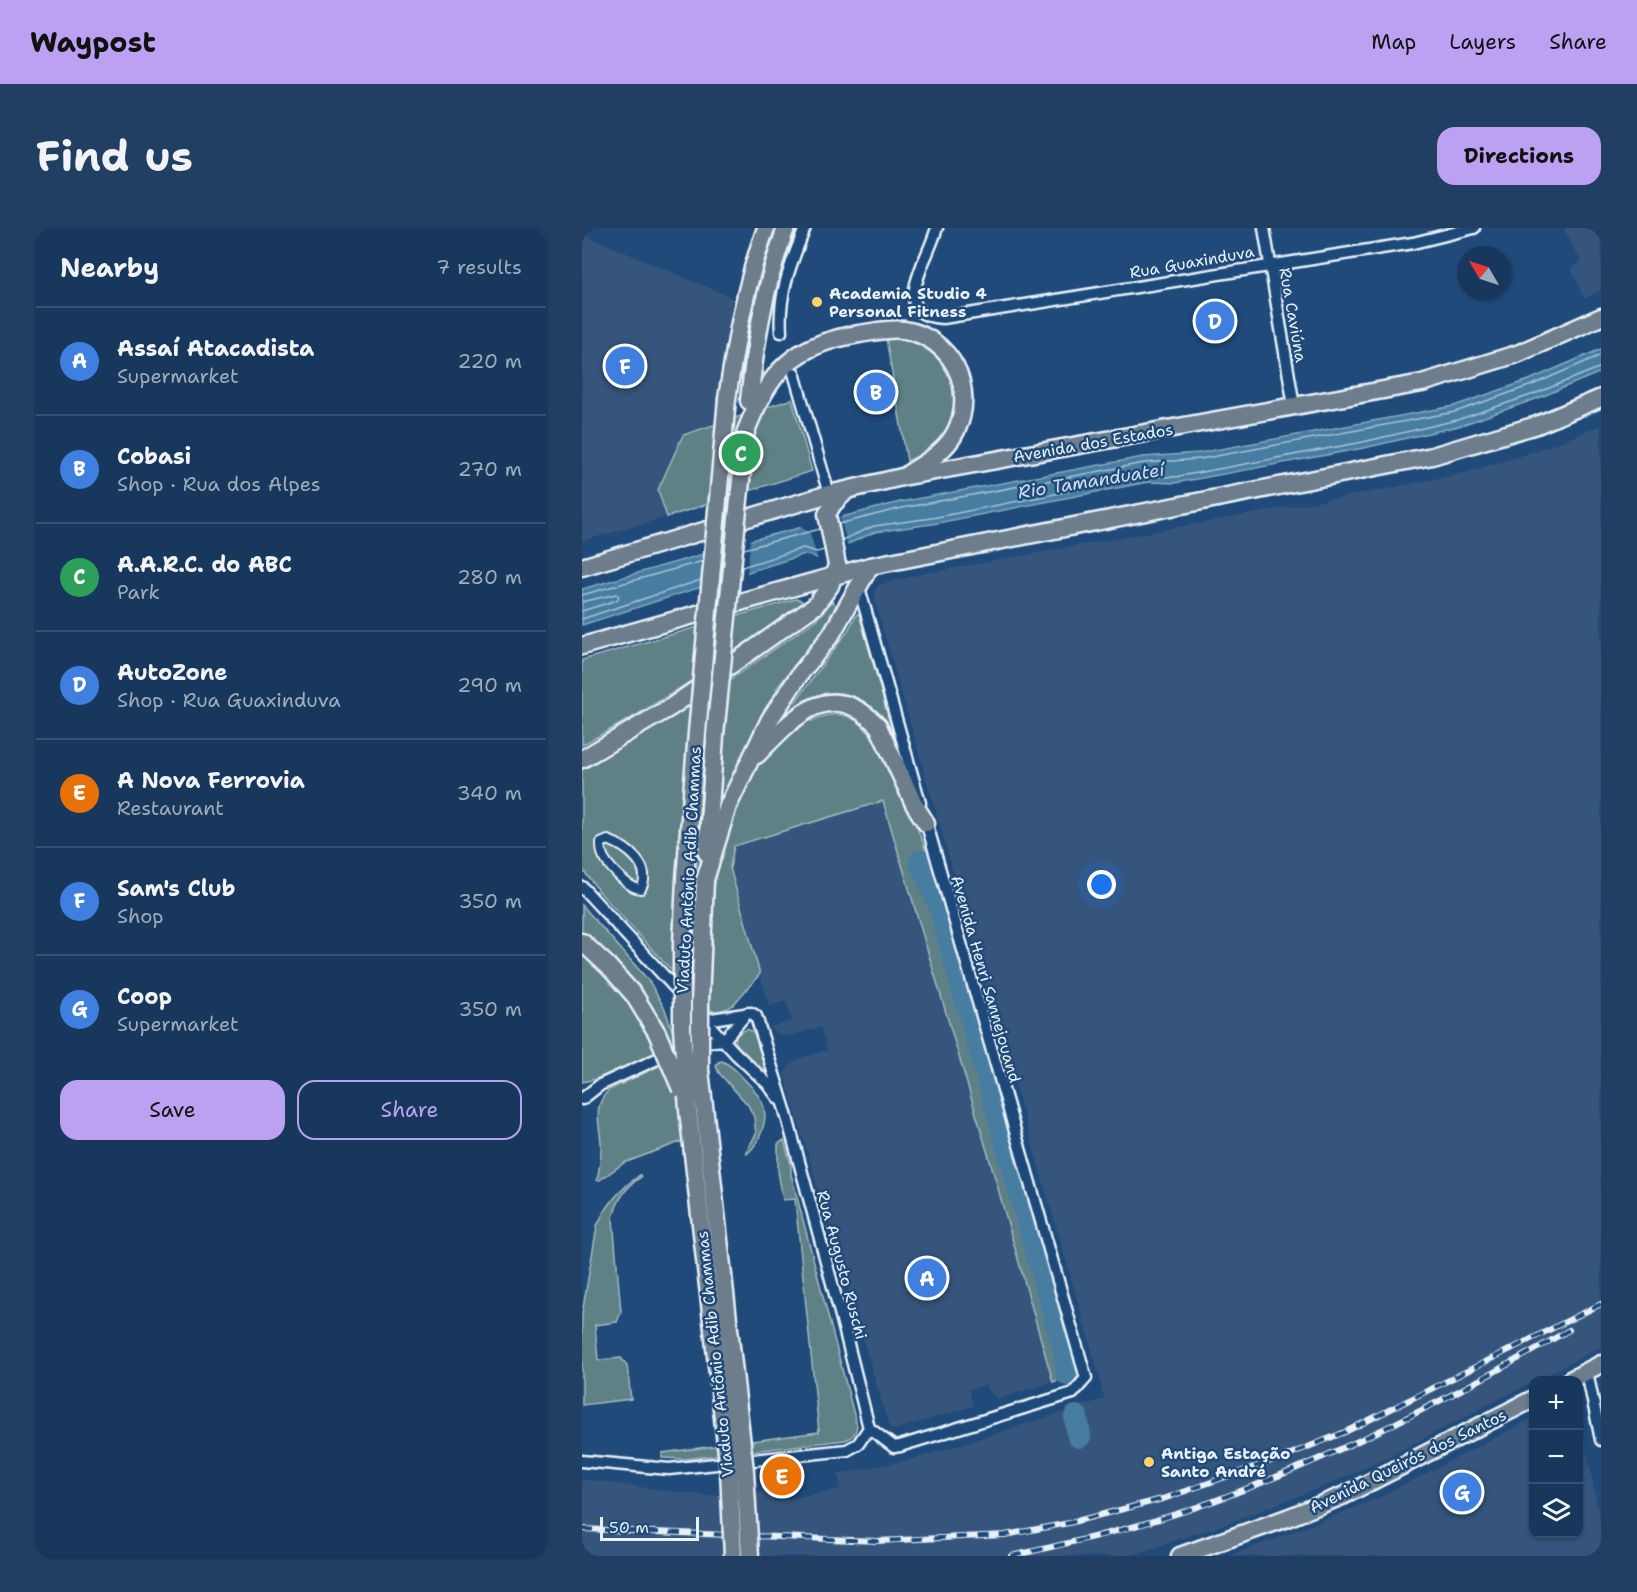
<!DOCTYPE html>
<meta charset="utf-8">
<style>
body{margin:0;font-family:"Shantell Sans",sans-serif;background:#203f62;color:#f1f3f6}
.controls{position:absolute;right:18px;bottom:18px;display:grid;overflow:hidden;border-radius:12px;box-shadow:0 2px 4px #0004}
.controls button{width:54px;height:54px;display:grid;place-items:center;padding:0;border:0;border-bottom:2px solid #365272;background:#17385c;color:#f1f3f6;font:30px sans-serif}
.compass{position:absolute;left:875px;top:18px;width:54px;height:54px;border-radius:50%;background:#17385c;box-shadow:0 2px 4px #0004;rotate:309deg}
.scale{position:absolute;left:18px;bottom:15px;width:99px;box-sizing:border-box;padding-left:6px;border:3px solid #e8f1f8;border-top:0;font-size:16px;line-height:21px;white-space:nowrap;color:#e8f1f8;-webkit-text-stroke:4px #1f4a7a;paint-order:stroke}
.you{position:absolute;left:520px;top:657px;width:21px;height:21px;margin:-15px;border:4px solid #fff;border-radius:50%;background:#1a73e8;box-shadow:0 0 0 9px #1a73e833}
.badge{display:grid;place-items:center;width:39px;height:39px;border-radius:50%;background:#bca0f2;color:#fff;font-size:20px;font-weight:700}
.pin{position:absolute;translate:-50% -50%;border:3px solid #fff;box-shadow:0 2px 6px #0006}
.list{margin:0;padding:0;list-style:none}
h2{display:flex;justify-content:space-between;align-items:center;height:78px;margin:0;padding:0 24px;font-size:26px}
h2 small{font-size:20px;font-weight:400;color:#9eacbb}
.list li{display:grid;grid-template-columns:39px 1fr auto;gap:18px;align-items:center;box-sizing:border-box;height:108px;padding:0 24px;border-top:2px solid #365272}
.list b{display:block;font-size:22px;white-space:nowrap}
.list p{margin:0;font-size:20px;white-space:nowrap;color:#9eacbb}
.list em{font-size:20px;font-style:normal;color:#9eacbb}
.actions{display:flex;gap:12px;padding:18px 24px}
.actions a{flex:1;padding:14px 0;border:2px solid #bca0f2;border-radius:18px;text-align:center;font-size:21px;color:#bca0f2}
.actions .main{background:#bca0f2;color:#111}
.icon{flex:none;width:33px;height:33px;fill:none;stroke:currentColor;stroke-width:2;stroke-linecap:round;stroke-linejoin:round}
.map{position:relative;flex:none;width:1019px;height:1328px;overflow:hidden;border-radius:18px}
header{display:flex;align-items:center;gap:36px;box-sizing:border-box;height:84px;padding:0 30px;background:#bca0f2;color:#111}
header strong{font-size:28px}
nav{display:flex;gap:33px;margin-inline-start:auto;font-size:21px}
.intro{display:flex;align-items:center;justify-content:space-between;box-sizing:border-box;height:144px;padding:0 36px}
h1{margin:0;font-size:42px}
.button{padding:15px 27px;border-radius:18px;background:#bca0f2;color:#111;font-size:21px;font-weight:700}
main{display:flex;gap:36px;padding:0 36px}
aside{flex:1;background:#17385c;border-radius:18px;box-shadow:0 2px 4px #0004}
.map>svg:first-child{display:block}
.built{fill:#34557d}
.green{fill:#5f8186;stroke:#a4b9bf;stroke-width:1.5}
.water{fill:#467da1;stroke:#87abc4;stroke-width:1.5}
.pier{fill:#1f4a7a}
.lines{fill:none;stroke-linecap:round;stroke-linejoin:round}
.shore{stroke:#a7c3d5;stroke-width:1.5}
.river{stroke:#467da1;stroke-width:24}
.pedestrian-casing{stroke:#e8f1f8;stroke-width:12}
.minor-casing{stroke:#e8f1f8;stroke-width:15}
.primary-casing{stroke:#e8f1f8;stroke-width:21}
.trunk-casing{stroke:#e8f1f8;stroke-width:21}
.pedestrian{stroke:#1f4a7a;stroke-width:8}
.minor{stroke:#1f4a7a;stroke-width:10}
.primary{stroke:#6d7d8c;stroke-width:16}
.trunk{stroke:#6d7d8c;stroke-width:16}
.rail-casing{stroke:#e8f1f8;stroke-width:6}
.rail{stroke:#1f4a7a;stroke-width:4;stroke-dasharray:11;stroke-linecap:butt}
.trunk-bridge-casing{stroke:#e8f1f8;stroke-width:21;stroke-linecap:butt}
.trunk-bridge{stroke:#6d7d8c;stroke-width:16}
.poi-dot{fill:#ffd166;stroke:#1f4a7a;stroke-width:2}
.labels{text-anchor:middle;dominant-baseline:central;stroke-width:5;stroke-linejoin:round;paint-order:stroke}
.street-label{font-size:16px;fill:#e8f1f8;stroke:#1f4a7a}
.poi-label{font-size:16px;font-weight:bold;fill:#e8f1f8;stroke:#1f4a7a;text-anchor:start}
.water-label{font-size:18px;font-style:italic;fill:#d0e0eb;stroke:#1f4a7a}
</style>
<header>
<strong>Waypost</strong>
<nav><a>Map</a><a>Layers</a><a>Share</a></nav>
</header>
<div class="intro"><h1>Find us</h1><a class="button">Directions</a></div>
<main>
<aside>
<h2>Nearby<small>7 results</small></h2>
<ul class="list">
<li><span class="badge" style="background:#3f7fe0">A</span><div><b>Assaí Atacadista</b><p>Supermarket</p></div><em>220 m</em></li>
<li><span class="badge" style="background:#3f7fe0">B</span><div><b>Cobasi</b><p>Shop · Rua dos Alpes</p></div><em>270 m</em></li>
<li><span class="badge" style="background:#2e9e5b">C</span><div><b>A.A.R.C. do ABC</b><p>Park</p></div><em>280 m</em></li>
<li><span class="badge" style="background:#3f7fe0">D</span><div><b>AutoZone</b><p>Shop · Rua Guaxinduva</p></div><em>290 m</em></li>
<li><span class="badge" style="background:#e8710a">E</span><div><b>A Nova Ferrovia</b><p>Restaurant</p></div><em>340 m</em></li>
<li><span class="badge" style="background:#3f7fe0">F</span><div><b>Sam's Club</b><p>Shop</p></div><em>350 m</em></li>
<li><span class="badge" style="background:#3f7fe0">G</span><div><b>Coop</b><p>Supermarket</p></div><em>350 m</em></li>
</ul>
<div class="actions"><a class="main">Save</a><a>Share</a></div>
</aside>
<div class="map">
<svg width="1019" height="1328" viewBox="0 0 1019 1328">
<rect width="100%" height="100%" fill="#1f4a7a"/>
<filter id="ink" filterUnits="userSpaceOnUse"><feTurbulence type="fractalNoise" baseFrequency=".0167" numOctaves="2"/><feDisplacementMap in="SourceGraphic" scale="12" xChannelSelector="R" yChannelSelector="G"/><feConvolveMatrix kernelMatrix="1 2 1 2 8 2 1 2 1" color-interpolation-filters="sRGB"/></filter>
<g filter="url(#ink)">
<path class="built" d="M985,0H1019V62L1002,71L989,40L999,34L982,1Z
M0,6L151,70L138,194L76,262L85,289L0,313Z
M1019,197V1119L794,1235L745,1257L638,1298L547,1328H0V1251L124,1268L190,1262L192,1274L258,1261L256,1246L332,1231L522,1171L515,1140L293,374V363L297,357L334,347L799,262L885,244L935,229L983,212Z
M301,573L411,943L471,1154L416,1171L407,1164L404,1156L387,1162L391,1178L313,1202L307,1199L202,846L207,839L216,831L245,822L239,799L207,808L196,806L187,799L210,793L204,773L187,778L148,640L152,618Z
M997,1182L1019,1297V1328H647L722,1300L800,1268L951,1190V1306H996Z"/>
<path class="green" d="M304,110C318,111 332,113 344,121C379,143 381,194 349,220C342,226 333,229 325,233Z
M210,171L230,243L85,289L76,262L101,207Z
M214,371L220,373L218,377L111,452L53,488L0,517V432Z
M250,373L254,377L245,396L194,461L213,474L265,404L275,386H277L317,527C313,517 309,506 304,496C286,467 244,458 216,476L229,493C244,486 258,483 273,492C305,510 338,608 352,644L492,1137V1142L483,1150L471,1154L411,943L301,573L152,618L148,640L178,746L151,777C144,782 132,785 125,781L20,667L0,641V542L125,468L231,394L241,385Z
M0,677L67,753L83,781L94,814L91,817L14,851L0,854Z
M165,801L173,805L182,838L180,843L153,814L155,806Z
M102,826L128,867L131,886L106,911L42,935L18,952H15C17,942 19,932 19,922C20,899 8,880 27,862Z
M140,833C149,837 156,844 162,851C169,858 176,865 180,874C188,890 178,915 165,926L164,924L174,906L172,889L166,877L137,845L134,838L136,834Z
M202,912L209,936V946L275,1198C274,1206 270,1210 263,1212L103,1231L80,1230V1225L237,1204L213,971L201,972L196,943V916Z
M58,947L59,949C44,958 34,974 31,991L39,1084L35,1094L13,1097L16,1132L39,1130L45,1137L49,1171L0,1177V1086L15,998L22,984L34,968L46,956Z"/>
<path class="water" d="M1019,121V144L954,171L877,198L782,220L593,255L566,254L350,296L293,304L250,323L242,329L235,330L223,326L0,397V361L174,311L318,274L561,229L617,225L872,178L947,152Z"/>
<path class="pier" d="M261,286L258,289L266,319L243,332L236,333L228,305L217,298Z
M169,309L165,346L122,360L126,322Z"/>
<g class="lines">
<path class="shore" d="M257,296L320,280L562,235L618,231L873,184L950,157L1019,127
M260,312L292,298L350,290L565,248L593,249L781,214L875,192L952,166L1019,139
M162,321L238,301
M160,339L221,320L235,324L242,322
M0,367L121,333
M0,374L34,366L37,368L35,372L0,383
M0,391L119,352"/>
<path class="river" d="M339,634L357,675L482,1120L486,1146
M494,1189L497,1208"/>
<defs>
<path id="pedestrian" d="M26,612C45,619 71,638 59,661C47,661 23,636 20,625C19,622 19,618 19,615Z"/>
<path id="minor" d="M355,0C351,12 346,24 341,35C331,62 321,88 361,90L831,15L892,0
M682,0L712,178
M199,104C196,66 209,35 223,0
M212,145L247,266
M276,356L338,575
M0,659L154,826L185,855L197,871
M123,792L169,785L174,788L203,882L260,1092L287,1200
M142,812L165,785
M0,871L18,857L110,815L142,812
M1005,1144L1019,1212
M287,1200L312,1219L318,1218L491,1165L504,1150L343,590
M0,1233L87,1241L265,1222L276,1216L287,1200"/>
<path id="primary" d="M145,171C154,113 163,56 184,0
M167,173C174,111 182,59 204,0
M988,1152L1019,1136
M598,1328L705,1290L763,1267L951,1171"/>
<path id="trunk" d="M164,203C187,144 211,116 277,106C292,104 307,100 322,102C369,109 395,161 374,203C365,222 345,234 327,245
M0,339L247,266L320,249L840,155L935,126L1019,89
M0,418L288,338L850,228L955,197L1019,170
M175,527C211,490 248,447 296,498L332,576L344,595
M0,531L89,479L233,378L248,358L255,337L245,286L251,276L265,262
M125,625L133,507
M123,652L146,578L188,491L218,446L249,407L288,338
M0,714L26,738L52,767"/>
</defs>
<use href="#pedestrian" class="pedestrian-casing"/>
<use href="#minor" class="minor-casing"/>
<use href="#primary" class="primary-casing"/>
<use href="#trunk" class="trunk-casing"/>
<use href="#pedestrian" class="pedestrian"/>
<use href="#minor" class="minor"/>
<use href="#primary" class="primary"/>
<use href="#trunk" class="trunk"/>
<defs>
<path id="rail" d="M0,1301L295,1313L423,1307L487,1295L584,1270L706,1227L763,1204L1019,1076
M429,1328C489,1315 550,1301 609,1281C742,1235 866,1172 987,1102"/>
</defs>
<use href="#rail" class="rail-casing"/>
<use href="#rail" class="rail"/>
<defs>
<path id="trunk-bridge" d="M145,171L115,505L103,651L100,716V800L106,882L147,1243L151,1328
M133,507L164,203
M123,652L118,775V842L163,1243L168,1328
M52,767L75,805L99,861"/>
</defs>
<use href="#trunk-bridge" class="trunk-bridge-casing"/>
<use href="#trunk-bridge" class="trunk-bridge"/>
</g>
</g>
<g class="poi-dot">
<circle cx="235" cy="74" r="6"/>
<circle cx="567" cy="1234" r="6"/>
</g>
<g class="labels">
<g class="street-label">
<text transform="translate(610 34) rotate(-10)">Rua Guaxinduva</text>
<text transform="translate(711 87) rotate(80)">Rua Caviúna</text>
<text transform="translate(511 215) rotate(-10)">Avenida dos Estados</text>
<text transform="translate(107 642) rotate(-87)">Viaduto Antônio Adib Chammas</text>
<text transform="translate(404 751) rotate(74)">Avenida Henri Sannejouand</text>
<text transform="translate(260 1037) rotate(75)">Rua Augusto Ruschi</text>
<text transform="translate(133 1126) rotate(-96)">Viaduto Antônio Adib Chammas</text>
<text transform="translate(826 1233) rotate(-26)">Avenida Queirós dos Santos</text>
</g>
<g class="poi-label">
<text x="247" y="65">Academia Studio 4<tspan x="247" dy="18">Personal Fitness</tspan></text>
<text x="579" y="1225">Antiga Estação<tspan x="579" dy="18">Santo André</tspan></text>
</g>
<g class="water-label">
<text transform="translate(509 253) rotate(-9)">Rio Tamanduateí</text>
</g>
</g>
</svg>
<div class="controls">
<button>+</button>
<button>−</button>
<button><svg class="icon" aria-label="layers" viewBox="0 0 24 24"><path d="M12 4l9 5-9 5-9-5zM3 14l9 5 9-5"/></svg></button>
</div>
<svg class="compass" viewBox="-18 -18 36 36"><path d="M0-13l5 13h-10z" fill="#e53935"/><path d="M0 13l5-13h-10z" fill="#9eacbb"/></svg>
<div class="scale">50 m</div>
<div class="you"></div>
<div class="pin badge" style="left:345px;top:1050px;background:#3f7fe0">A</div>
<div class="pin badge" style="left:294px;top:164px;background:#3f7fe0">B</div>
<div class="pin badge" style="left:159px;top:225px;background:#2e9e5b">C</div>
<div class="pin badge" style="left:633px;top:93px;background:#3f7fe0">D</div>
<div class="pin badge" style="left:200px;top:1248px;background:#e8710a">E</div>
<div class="pin badge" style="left:43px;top:138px;background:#3f7fe0">F</div>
<div class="pin badge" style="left:880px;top:1264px;background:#3f7fe0">G</div>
</div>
</main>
